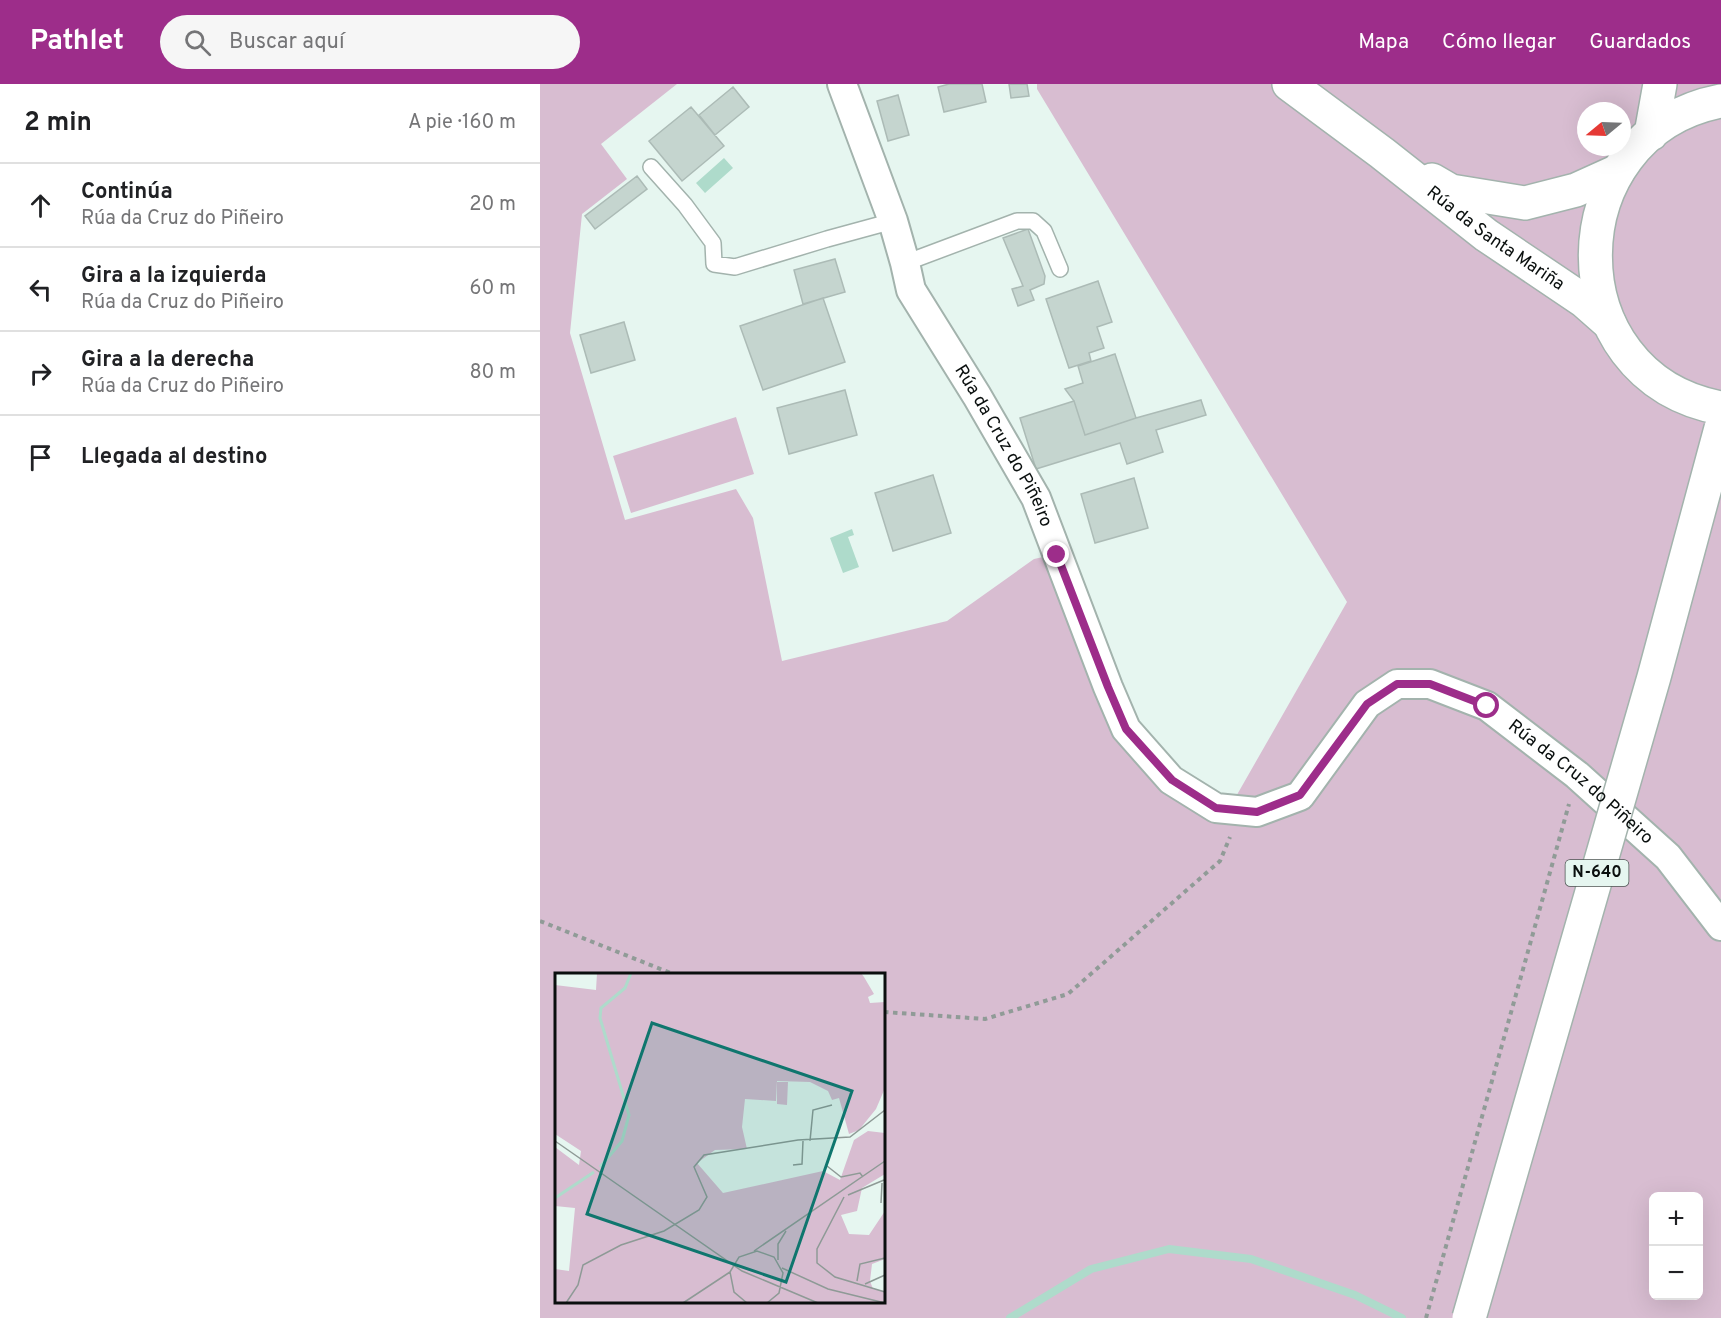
<!DOCTYPE html>
<html lang="es">
<meta charset="utf-8">
<style>
body{margin:0;font-family:Overpass,sans-serif;background:#f6f6f6;color:#202124}
.controls{position:absolute;right:18px;bottom:18px;display:grid;overflow:hidden;border-radius:9px;box-shadow:0 6px 24px #0002}
.controls button{width:54px;height:54px;display:grid;place-items:center;padding:0;border:0;border-bottom:2px solid #e0e0e0;background:#fff;color:#202124;font:30px sans-serif}
.compass{position:absolute;left:1037px;top:18px;width:54px;height:54px;border-radius:50%;background:#fff;box-shadow:0 6px 24px #0002;rotate:251deg}
.stop{position:absolute;width:18px;height:18px;margin:-14px;border:4px solid #9d2d8a;border-radius:50%;background:#fff}
.stop.end{background:#9d2d8a;border-color:#fff;box-shadow:0 2px 6px #0008}
.list{margin:0;padding:0;list-style:none}
h2{display:flex;justify-content:space-between;align-items:center;height:78px;margin:0;padding:0 24px;font-size:26px}
h2 small{font-size:20px;font-weight:400;color:#757577}
.list li{display:grid;grid-template-columns:39px 1fr auto;gap:18px;align-items:center;box-sizing:border-box;height:84px;padding:0 24px;border-top:2px solid #e0e0e0}
.list b{display:block;font-size:22px;white-space:nowrap}
.list p{margin:0;font-size:20px;white-space:nowrap;color:#757577}
.list em{font-size:20px;font-style:normal;color:#757577}
.icon{flex:none;width:33px;height:33px;fill:none;stroke:currentColor;stroke-width:2;stroke-linecap:round;stroke-linejoin:round}
.map{position:relative;flex:none;width:1181px;height:1234px;overflow:hidden}
header{display:flex;align-items:center;gap:36px;box-sizing:border-box;height:84px;padding:0 30px;background:#9d2d8a;color:#fff}
header strong{font-size:28px}
nav{display:flex;gap:33px;margin-inline-start:auto;font-size:21px}
.search{width:420px;height:54px;background:#f6f6f6;display:flex;align-items:center;gap:15px;box-sizing:border-box;padding:0 21px;border-radius:33px;color:#757577;font-size:22px}
main{display:flex}
aside{flex:1;background:#fff}
.map>svg:first-child{display:block}
.green{fill:#d8bdd1;fill-rule:evenodd}
.water{fill:#aedbcb}
.lines{fill:none;stroke-linecap:round;stroke-linejoin:round}
.stream{stroke:#aedbcb;stroke-width:8}
.building{fill:#c5d5cf;stroke:#acbbb6;stroke-width:1.5}
.service-casing{stroke:#a3b3ad;stroke-width:18}
.minor-casing{stroke:#a3b3ad;stroke-width:32}
.tertiary-casing{stroke:#a3b3ad;stroke-width:36}
.trunk-casing{stroke:#a3b3ad;stroke-width:36}
.path{stroke:#909b97;stroke-width:4;stroke-dasharray:4.5 4.5;stroke-linecap:butt}
.service{stroke:#fff;stroke-width:15}
.minor{stroke:#fff;stroke-width:28}
.tertiary{stroke:#fff;stroke-width:33}
.trunk{stroke:#fff;stroke-width:33}
.trunk-bridge-casing{stroke:#a3b3ad;stroke-width:36;stroke-linecap:butt}
.trunk-bridge{stroke:#fff;stroke-width:33}
.route{stroke:#9d2d8a;stroke-width:8}
.labels{text-anchor:middle;dominant-baseline:central;stroke-width:4.5;stroke-linejoin:round;paint-order:stroke}
.shield{fill:#e6f6f0;stroke:#4c5452;stroke-width:1.5}
.shield-label{font-size:16px;font-weight:bold;fill:#0a0f0e}
.street-label{font-size:18px;fill:#0a0f0e;stroke:#e6f6f0}
.inset-river{fill:none;stroke:#aedbcb;stroke-width:3}
.inset-road{fill:none;stroke:#8e9a96;stroke-width:1.5}
.view{fill:#0f766e;fill-opacity:0.15;stroke:#0f766e;stroke-width:3}
.inset-edge{fill:none;stroke:#0a0f0e;stroke-width:3}
</style>
<header>
<strong>Pathlet</strong>
<div class="search"><svg class="icon" aria-label="search" viewBox="0 0 24 24"><circle cx="10" cy="10" r="6"/><path d="M15 15l6 6"/></svg>Buscar aquí</div>
<nav><a>Mapa</a><a>Cómo llegar</a><a>Guardados</a></nav>
</header>
<main>
<aside>
<h2>2 min<small>A pie · 160 m</small></h2>
<ul class="list">
<li><svg class="icon" aria-label="ahead" viewBox="0 0 24 24"><path d="M12 20V5M6 11l6-6 6 6"/></svg><div><b>Continúa</b><p>Rúa da Cruz do Piñeiro</p></div><em>20 m</em></li>
<li><svg class="icon" aria-label="left" viewBox="0 0 24 24"><path d="M17 20v-9H6M10 6l-5 5 5 5"/></svg><div><b>Gira a la izquierda</b><p>Rúa da Cruz do Piñeiro</p></div><em>60 m</em></li>
<li><svg class="icon" aria-label="right" viewBox="0 0 24 24"><path d="M7 20v-9h11M14 6l5 5-5 5"/></svg><div><b>Gira a la derecha</b><p>Rúa da Cruz do Piñeiro</p></div><em>80 m</em></li>
<li><svg class="icon" aria-label="arrive" viewBox="0 0 24 24"><path d="M6 21V4h12l-3 4 3 4H6"/></svg><div><b>Llegada al destino</b></div></li>
</ul>
</aside>
<div class="map">
<svg width="1181" height="1234" viewBox="0 0 1181 1234">
<rect width="100%" height="100%" fill="#e6f6f0"/>
<path class="green" d="M0,0H137L61,60L87,95L42,130L30,249L85,436L196,405L213,434L242,577L407,537L494,475L517,470L586,645L690,723L807,518L497,5V0H1181V1234H0ZM1046,27H1082V63H1046ZM16,890H344V1218H16ZM1114,1112H1158V1212H1114Z
M196,333L214,390L91,429L73,372Z"/>
<path class="water" d="M184,74L193,84L165,109L156,99Z
M312,445L314,451L308,453L319,483L303,489L290,454Z"/>
<g class="lines">
<path class="stream" d="M470,1234L551,1185L629,1165L711,1175L815,1211L862,1234"/>
</g>
<path class="building" d="M409,0H442L446,18L404,28L398,3Z
M469,0H487L489,12L471,14Z
M193,3L209,23L175,51L159,31Z
M358,11L369,51L348,57L337,17Z
M151,23L184,62L142,97L109,57Z
M97,92L107,105L55,145L45,132Z
M488,145L505,192L504,200L490,206L494,216L478,222L472,205L483,202L463,154Z
M295,175L305,208L263,220L254,186Z
M558,197L572,238L557,243L564,264L549,269L551,277L529,284L506,215Z
M283,214L305,278L223,306L200,242Z
M84,238L95,276L51,289L40,251Z
M575,270L596,334L545,351L534,317L525,305L543,299L538,282Z
M305,306L317,351L249,370L237,324Z
M661,316L666,331L616,346L623,368L587,380L580,359L496,385L480,334L534,317L545,351L596,334Z
M393,391L411,449L353,467L335,409Z
M594,394L608,444L555,459L541,410Z"/>
<g class="lines">
<defs>
<path id="service" d="M111,83L145,121L173,159L174,180L195,183L287,155L353,137
M365,179L477,137H493L504,147L520,185"/>
<g id="minor">
<path id="s1" d="M302,0L353,137L365,179L371,206L437,312L496,414L568,603L586,645L631,696L676,724L717,728L760,712L827,620L857,600H890L947,622L1037,691L1128,773L1181,842"/>
</g>
<g id="tertiary">
<path id="s2" d="M749,0L842,69L946,151L1044,217L1069,239"/>
<path d="M892,96L911,107L985,119L1036,106L1078,87"/>
</g>
<path id="trunk" d="M1181,17C1015,49 1012,293 1181,324
M1111,50L1120,0"/>
</defs>
<use href="#service" class="service-casing"/>
<use href="#minor" class="minor-casing"/>
<use href="#tertiary" class="tertiary-casing"/>
<use href="#trunk" class="trunk-casing"/>
<path class="path" d="M0,837L133,890
M344,928L445,935L528,910L680,777L690,753
M886,1234L1029,720"/>
<use href="#service" class="service"/>
<use href="#minor" class="minor"/>
<use href="#tertiary" class="tertiary"/>
<use href="#trunk" class="trunk"/>
<defs>
<path id="trunk-bridge" d="M929,1234L1114,593L1181,344"/>
</defs>
<use href="#trunk-bridge" class="trunk-bridge-casing"/>
<use href="#trunk-bridge" class="trunk-bridge"/>
</g>
<g class="lines">
<path class="route" d="M517,471L568,603L586,645L632,696L676,724L717,728L760,711L827,620L857,600H890L947,622"/>
</g>
<g class="labels">
<rect class="shield" x="1025.5" y="776" width="63" height="26" rx="4.5"/>
<g class="shield-label">
<text x="1057" y="789">N-640</text>
</g>
<g class="street-label">
<text stroke="none"><textPath href="#s2" startOffset="258">Rúa da Santa Mariña</textPath></text>
<text stroke="none"><textPath href="#s1" startOffset="399">Rúa da Cruz do Piñeiro</textPath></text>
<text stroke="none"><textPath href="#s1" startOffset="1281">Rúa da Cruz do Piñeiro</textPath></text>
</g>
</g>
<g transform="translate(15 889)">
<rect width="330" height="330" fill="#e6f6f0"/>
<path d="M42,0H306L309,4L319,21L313,24L315,30L330,29V115L321,136L304,157L294,161L284,125L277,127L273,118L255,109L222,108L221,128L190,126L187,154L192,176L160,177L142,190L168,220L268,198L285,207L299,167L313,158L330,160V201L307,215L302,238L286,242L294,261L314,262L330,238V286L317,291L315,308L318,316L330,318V330H0V296L14,298L20,235L0,233V174L24,192L26,178L0,161V12L41,17ZM222,109H233L232,132L222,131Z" fill="#d8bdd1"/>
<path class="inset-river" d="M45,194L67,168L74,142L45,45L46,35L70,15L76,0M0,225L39,199"/>
<path class="inset-road" d="M0,168L187,298L263,330M255,168L258,137L277,132M238,192L247,191L248,168M272,193L286,204L305,200L308,204M293,222L329,207M289,224L262,276V290L280,304L330,319M326,230L327,210M199,278L330,188M223,287V271L231,258M227,295L273,316L330,330M302,308L305,291L330,285M310,311L330,302M11,330L23,312L28,292L66,272L109,258L144,237L152,224L139,194L149,182L243,167L295,164L330,137M128,330L175,299M192,330L179,319L175,299L184,284L202,278L219,284L228,300L224,320L212,330"/>
<path class="view" d="M97,50L297,118L231,309L32,241Z"/>
<rect width="330" height="330" class="inset-edge"/>
</g>
</svg>
<div class="controls">
<button>+</button>
<button>−</button>
</div>
<svg class="compass" viewBox="-18 -18 36 36"><path d="M0-13l5 13h-10z" fill="#e53935"/><path d="M0 13l5-13h-10z" fill="#757577"/></svg>
<div class="stop" style="left:947px;top:622px"></div>
<div class="stop end" style="left:517px;top:471px"></div>
</div>
</main>
